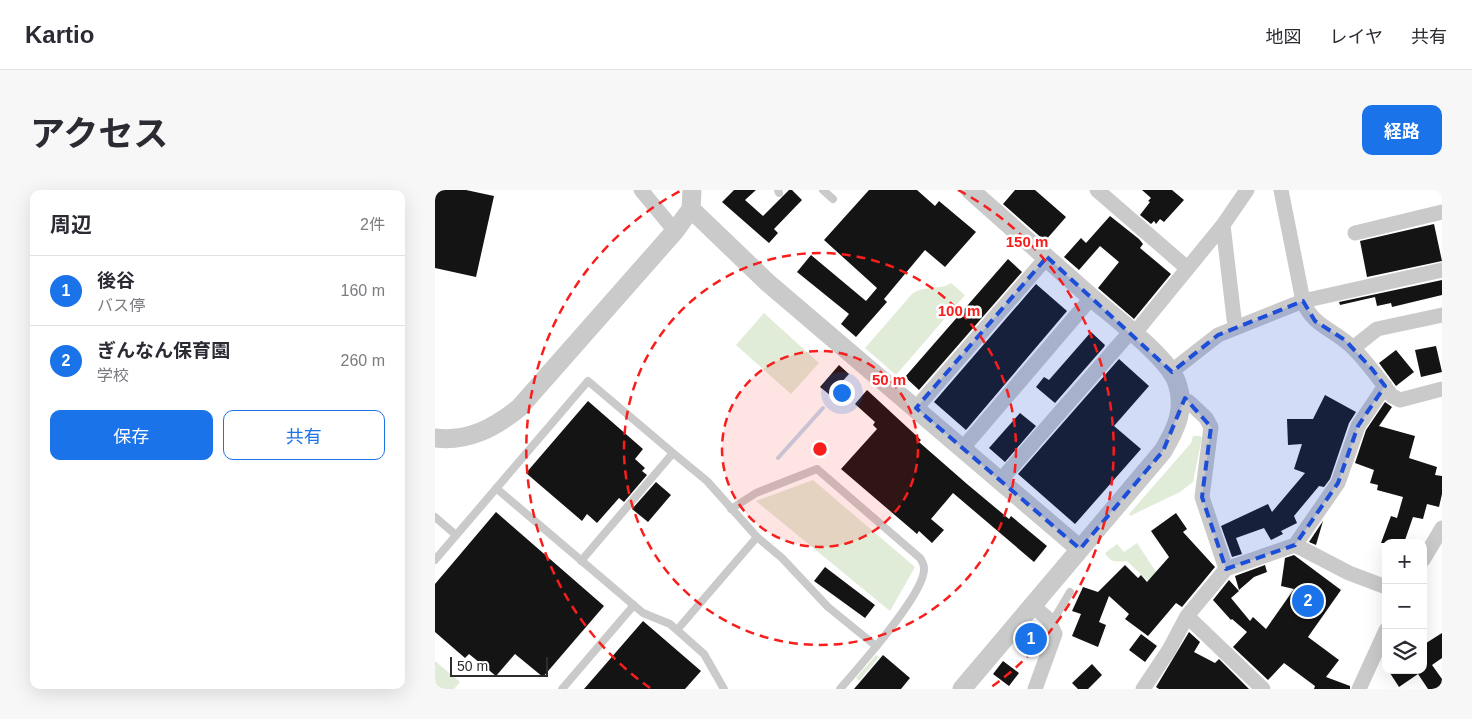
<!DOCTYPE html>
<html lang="ja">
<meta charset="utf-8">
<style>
body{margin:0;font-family:Helvetica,"Noto Sans JP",sans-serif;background:#f7f7f7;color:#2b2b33}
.controls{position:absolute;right:15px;bottom:15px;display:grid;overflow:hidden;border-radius:10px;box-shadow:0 5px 20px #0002}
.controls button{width:45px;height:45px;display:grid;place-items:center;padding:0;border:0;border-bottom:1px solid #e1e1e2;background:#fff;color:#2b2b33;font:25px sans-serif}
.scale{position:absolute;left:15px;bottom:12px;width:98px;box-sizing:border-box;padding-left:5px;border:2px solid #2d2d2d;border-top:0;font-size:14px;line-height:18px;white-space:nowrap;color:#2d2d2d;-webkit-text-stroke:4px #fff;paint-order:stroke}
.you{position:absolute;left:406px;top:202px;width:18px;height:18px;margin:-12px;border:4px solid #fff;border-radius:50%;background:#1a73e8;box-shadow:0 0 0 8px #1a73e833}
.badge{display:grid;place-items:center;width:32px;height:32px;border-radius:50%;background:#1a73e8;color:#fff;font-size:16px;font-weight:700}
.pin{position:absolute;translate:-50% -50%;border:2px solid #fff;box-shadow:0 1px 5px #0006}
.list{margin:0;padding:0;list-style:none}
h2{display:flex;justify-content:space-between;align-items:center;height:65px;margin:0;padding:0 20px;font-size:21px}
h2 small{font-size:16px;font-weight:400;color:#7c7c81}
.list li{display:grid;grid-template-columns:32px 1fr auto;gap:15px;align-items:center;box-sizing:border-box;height:70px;padding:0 20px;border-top:1px solid #e1e1e2}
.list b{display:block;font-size:19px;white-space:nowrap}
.list p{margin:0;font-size:16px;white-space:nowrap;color:#7c7c81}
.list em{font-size:16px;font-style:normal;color:#7c7c81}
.actions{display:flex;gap:10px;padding:15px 20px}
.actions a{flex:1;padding:11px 0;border:1px solid #1a73e8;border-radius:10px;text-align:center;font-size:18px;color:#1a73e8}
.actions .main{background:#1a73e8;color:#fff}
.icon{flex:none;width:28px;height:28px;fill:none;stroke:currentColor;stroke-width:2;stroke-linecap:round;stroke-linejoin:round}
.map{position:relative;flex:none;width:1007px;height:499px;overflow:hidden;border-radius:10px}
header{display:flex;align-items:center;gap:30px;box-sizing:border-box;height:70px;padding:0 25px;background:#fff;border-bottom:1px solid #e1e1e2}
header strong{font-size:24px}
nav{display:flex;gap:28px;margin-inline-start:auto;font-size:18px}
.intro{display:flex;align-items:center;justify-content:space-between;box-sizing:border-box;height:120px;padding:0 30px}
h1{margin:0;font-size:35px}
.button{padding:12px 22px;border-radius:10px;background:#1a73e8;color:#fff;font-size:18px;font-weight:700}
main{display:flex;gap:30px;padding:0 30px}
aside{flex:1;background:#fff;border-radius:10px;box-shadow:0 5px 20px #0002}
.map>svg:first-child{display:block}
.green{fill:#e1ecd8}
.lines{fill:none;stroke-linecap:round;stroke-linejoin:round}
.stream{stroke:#c2d9ee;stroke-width:4}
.building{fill:#141414}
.service{stroke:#cacaca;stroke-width:8}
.minor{stroke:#cacaca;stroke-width:15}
.tertiary{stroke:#cacaca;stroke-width:19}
.marked{fill:#1d4ed8;fill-opacity:0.2;stroke:#1d4ed8;stroke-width:4;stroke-dasharray:10 6;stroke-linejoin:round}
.ring{fill:none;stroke:#f71e1c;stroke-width:2.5;stroke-dasharray:9 6}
.centre{fill:#f71e1c;stroke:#fff;stroke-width:2.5}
.ring-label{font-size:15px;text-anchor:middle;font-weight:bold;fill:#f71e1c;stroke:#fff;stroke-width:5;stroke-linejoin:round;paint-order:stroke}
</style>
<header>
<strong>Kartio</strong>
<nav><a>地図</a><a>レイヤ</a><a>共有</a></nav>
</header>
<div class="intro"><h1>アクセス</h1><a class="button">経路</a></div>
<main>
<aside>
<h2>周辺<small>2件</small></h2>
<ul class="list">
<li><span class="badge">1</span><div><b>後谷</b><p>バス停</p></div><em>160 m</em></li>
<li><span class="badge">2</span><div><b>ぎんなん保育園</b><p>学校</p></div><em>260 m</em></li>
</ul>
<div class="actions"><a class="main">保存</a><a>共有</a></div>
</aside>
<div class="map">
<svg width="1007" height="499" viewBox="0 0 1007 499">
<rect width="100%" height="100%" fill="#fff"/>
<path class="green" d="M516,93L530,105L461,185L430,158L477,104C488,95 504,101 516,93Z
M329,123L384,173L356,204L301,155Z
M758,246H765L767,248L758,292L745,302L695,326L694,324L756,253Z
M378,290L480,377L455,421L321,311Z
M702,353L725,388L717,395L692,371C682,372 675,373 670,363L682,354L689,362Z
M441,465L444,467L424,491L421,488Z
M0,471L25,492L19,499H0Z"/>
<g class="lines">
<path class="stream" d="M343,268L388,218"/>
</g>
<path class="building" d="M0,0H31L59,6L41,87L0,78Z
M299,0H321L310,10L328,26L354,0H357L367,10L339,39L343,43L334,53L287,12Z
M434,0H482L500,16L504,11L541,42L510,77L490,60L449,109L452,112L421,147L406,134L414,124L362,82L376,65L431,111L442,98L389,50Z
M580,0H600L631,27L610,51L568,14Z
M707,0H737L749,10L729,32L725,29L721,34L719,31L716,34L705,25L715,12L713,11L716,8Z
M675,26L704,49L708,54L705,58L736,84L699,129L663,98L684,72L665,56L644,80L629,67L646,48L651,53Z
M999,34L1007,71L932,87L925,51Z
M573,69L587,82L484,200L470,187Z
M1007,90V105L957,117L956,113L942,116L940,107L905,115L904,112Z
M601,94L632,121L531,240L499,212Z
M656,142L670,155L669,157L620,213L601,197L609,187L614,190Z
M1001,156L1007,182L986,187L980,160Z
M961,160L979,182L961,196L944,173Z
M684,169L714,196L679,236L706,259L640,334L583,284Z
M404,175L414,184L395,205L385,197Z
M432,200L486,250L484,252L532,294L574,329L576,326L612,356L599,372L518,303L496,329L509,340L497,353L484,341L482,344L406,279L442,239L438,235L440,232L420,214Z
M890,205L921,222L914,233L895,289L889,297L884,296L859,326L862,333L846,341L848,344L836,350L829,338L801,348L807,364L797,367L786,336L833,314L837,322L870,283L859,279L867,254L853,255L852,229H878Z
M153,211L208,259L200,269L210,278L207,281L212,285L189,312L184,308L162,333L152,324L147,331L91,283Z
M950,212L957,217L944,236L980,246L974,268L1002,277L1000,285L1007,286V304L1004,317L992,314L988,329L978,327L969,353H946L956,326L962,328L968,307L942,300L943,295L935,293L939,280L920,273L931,240Z
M585,223L601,236L570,272L554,258Z
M221,292L236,305L213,332L197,319Z
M61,322L169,416L108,487L80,464L61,486L34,464L30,468L0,442V394Z
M741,323L752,339L748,342L780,377L747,417L741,413L713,446L690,429L694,424L674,406L664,432L671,435L663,457L637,446L646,424L637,421L648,397L663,402L690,375L703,388L706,385L712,392L734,367L716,341Z
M888,331L881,355L874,352Z
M859,365L906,400L873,447L904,470L891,487L915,496V499H879L880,496L849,473L833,490L798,457L812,442L797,429L796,430L778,410L794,390L804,401L796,408L815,431L818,427L831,439L859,399L846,396L850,368Z
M830,375L832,382L819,387L804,400L800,386Z
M390,377L440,415L430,428L379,391Z
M208,431L266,481L250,499H149Z
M754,442L765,452L759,462L780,473L784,469L814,499H724L721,497Z
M1007,443V468L997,475L1007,489V499H993L983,484L964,497L953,480H988V455Z
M706,444L722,456L710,472L694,460Z
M448,465L475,488L466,499H419Z
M568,471L584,483L574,496L558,484Z
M657,474L667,485L653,499H643L637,493Z"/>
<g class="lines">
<path class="service" d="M343,0L344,3
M388,0L398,9
M238,263L272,291L322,347L347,368L393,417L441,456
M61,298L208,423L235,434L269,464L289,499
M296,319L321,303L382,279L485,368C487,371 489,375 489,378C491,403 422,479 405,499
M0,327L21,345
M0,370L153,191L238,263L146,371
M616,434L635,402
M242,440L322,347
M127,499L199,415"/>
<path class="minor" d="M206,0L240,41
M662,0L752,78
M846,0L868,111C878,137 899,139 918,158C933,173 945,190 957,206L965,210L1007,199
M788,35L800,137
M920,43L1007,22
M699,144L788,35L812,0
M918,158L942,139L1007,125
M737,181L783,145L868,111L1007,80
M747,216L754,212L771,228L776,237L767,307L791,379
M481,218L612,67
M527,259L657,107
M565,291L696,141
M860,355L914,383L951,397
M988,370L1007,338
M598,416L613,429L620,444L600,499
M752,426L828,499
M708,499L734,460L752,426L791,379L860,355L903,293L923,236L950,196
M924,499L951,440"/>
<path class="tertiary" d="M256,19L333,93L645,359
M0,248C33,252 59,238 84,218L240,41L256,19L257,0
M527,499L728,261C741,239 751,219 742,193C734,168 679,127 657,108C616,72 576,36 535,0"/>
</g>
<path class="marked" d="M612,67L737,182L783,145L868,111L880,131L910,150L937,179L950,196L923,236L903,293L860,355L791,379L767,307L776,237L750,208L728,261L645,359L481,218Z"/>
<circle cx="385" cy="259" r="98" fill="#f71e1c" fill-opacity=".12"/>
<g class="ring">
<circle cx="385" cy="259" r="98"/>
<circle cx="385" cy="259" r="196"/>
<path d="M215 498A293 293 0 0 1 247 0M523 0A293 293 0 0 1 555 498"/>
</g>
<circle cx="385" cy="259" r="8" class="centre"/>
<g class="ring-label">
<text x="592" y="57">150 m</text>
<text x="524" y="126">100 m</text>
<text x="454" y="195">50 m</text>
</g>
</svg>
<div class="controls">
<button>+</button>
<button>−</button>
<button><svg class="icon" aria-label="layers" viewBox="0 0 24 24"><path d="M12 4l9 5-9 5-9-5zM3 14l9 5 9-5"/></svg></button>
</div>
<div class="scale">50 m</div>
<div class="you"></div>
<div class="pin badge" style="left:596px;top:449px">1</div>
<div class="pin badge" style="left:873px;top:411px">2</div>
</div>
</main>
